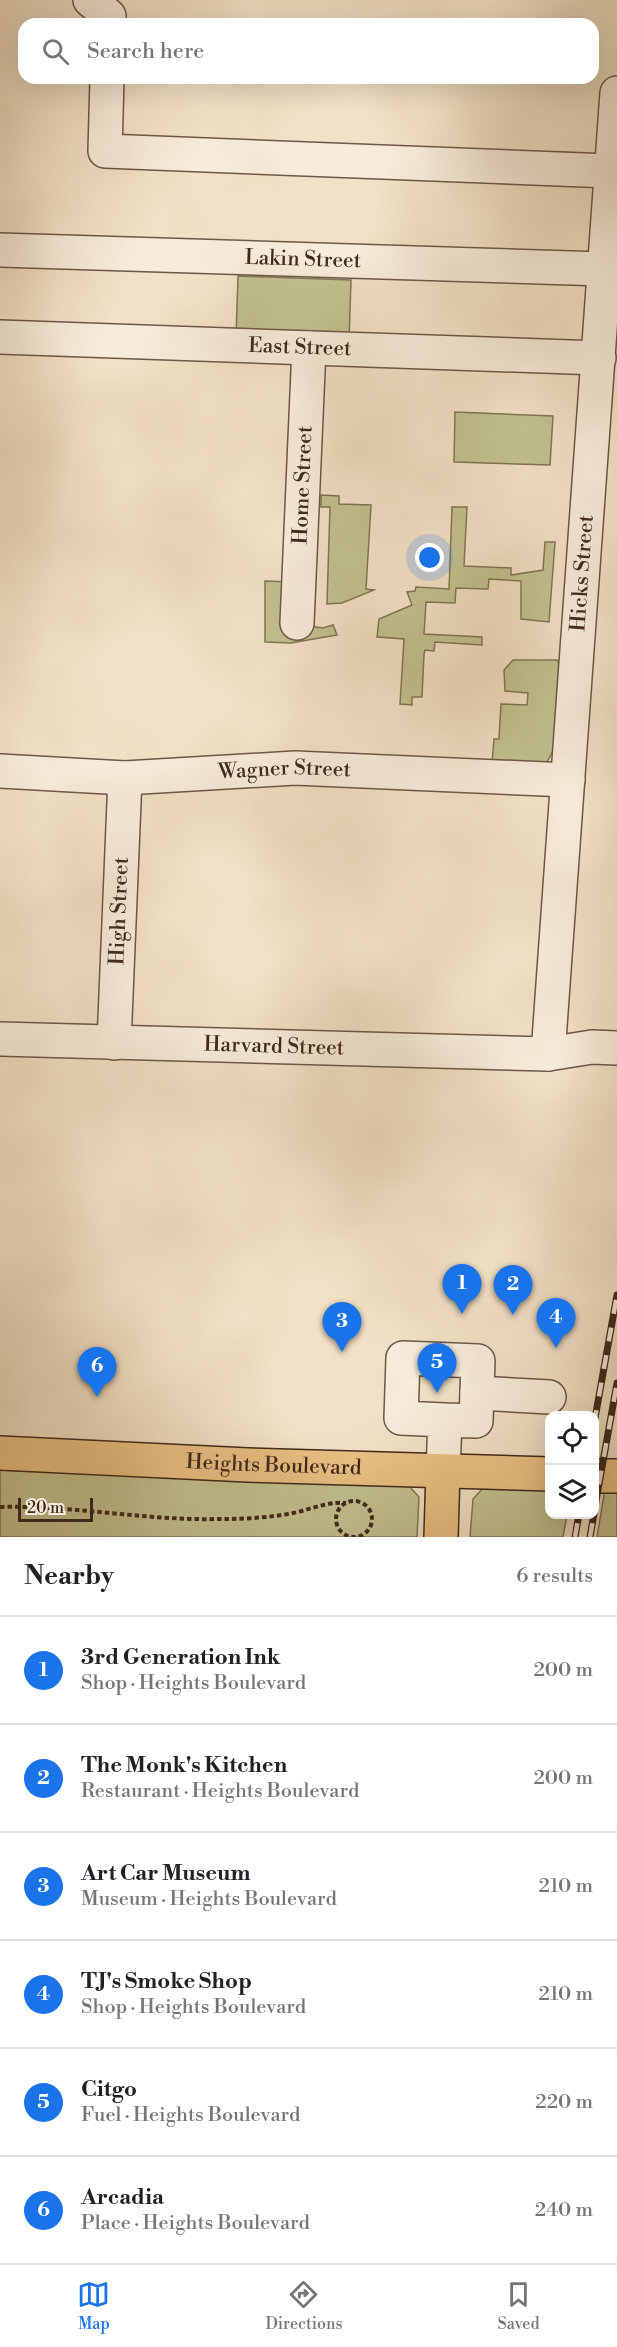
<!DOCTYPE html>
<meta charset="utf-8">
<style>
body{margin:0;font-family:"Libre Bodoni",serif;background:#f6f6f6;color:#202124}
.controls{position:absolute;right:18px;bottom:18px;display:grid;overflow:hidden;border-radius:12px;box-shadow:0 6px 24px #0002}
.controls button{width:54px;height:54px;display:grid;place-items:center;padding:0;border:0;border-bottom:2px solid #e0e0e0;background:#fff;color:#202124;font:30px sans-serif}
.scale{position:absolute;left:18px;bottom:15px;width:75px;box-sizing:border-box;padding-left:6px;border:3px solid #3f291d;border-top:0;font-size:16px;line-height:21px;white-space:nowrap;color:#3f291d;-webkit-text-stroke:4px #f7ecda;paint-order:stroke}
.you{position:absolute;left:430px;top:558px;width:21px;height:21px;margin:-15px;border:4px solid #fff;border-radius:50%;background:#1a73e8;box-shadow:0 0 0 9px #1a73e833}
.badge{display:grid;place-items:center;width:39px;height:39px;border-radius:50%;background:#1a73e8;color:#fff;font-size:20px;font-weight:700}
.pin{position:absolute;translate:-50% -50px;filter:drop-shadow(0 2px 3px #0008)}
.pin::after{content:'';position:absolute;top:32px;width:21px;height:18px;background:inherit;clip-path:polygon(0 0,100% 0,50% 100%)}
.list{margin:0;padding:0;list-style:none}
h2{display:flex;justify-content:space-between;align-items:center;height:78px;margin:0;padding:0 24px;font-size:26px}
h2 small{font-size:20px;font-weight:400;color:#757577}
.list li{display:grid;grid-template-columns:39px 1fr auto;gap:18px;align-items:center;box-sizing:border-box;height:108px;padding:0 24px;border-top:2px solid #e0e0e0}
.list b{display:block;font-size:22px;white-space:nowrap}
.list p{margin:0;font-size:20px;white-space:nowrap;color:#757577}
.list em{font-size:20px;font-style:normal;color:#757577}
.icon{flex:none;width:33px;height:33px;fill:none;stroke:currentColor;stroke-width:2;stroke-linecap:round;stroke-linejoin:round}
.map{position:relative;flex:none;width:617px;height:1537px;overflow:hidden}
.search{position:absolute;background:#fff;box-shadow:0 6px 24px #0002;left:18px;right:18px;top:18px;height:66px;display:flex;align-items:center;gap:15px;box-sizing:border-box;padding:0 21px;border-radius:18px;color:#757577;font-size:22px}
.sheet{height:726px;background:#fff}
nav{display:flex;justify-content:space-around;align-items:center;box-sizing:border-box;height:84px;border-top:2px solid #e0e0e0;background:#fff;font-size:16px;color:#757577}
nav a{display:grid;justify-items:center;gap:3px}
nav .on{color:#1a73e8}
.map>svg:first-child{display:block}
.green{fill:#c2c190;stroke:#807556;stroke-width:1.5}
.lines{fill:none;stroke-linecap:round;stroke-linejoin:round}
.minor-casing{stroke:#6c5747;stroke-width:36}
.major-casing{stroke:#3f291d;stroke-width:36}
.path{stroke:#3f291d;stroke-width:4;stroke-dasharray:4.5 3;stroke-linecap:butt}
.minor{stroke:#f7ecda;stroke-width:33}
.major{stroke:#e9c083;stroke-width:33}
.rail-casing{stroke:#3f291d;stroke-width:7}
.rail{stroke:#f7ecda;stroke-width:4.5;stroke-dasharray:14;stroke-linecap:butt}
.labels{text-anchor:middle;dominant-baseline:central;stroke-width:4.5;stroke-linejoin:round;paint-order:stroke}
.street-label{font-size:21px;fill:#3f291d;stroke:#f7ecda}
</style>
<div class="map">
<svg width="617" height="1537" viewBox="0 0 617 1537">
<rect width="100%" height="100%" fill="#f2e1c6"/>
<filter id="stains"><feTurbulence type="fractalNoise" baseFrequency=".00333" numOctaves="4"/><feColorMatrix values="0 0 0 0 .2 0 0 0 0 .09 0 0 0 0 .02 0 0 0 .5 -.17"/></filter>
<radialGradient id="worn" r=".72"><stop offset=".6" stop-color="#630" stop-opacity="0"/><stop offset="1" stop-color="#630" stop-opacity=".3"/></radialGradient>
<path class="green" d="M238,276L351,280L349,342L236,338Z
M455,412L553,416L550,465L454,462Z
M321,495L339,496V504L371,505L366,589L374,590L342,603L327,604L330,507H321Z
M452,507H467L464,566L511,568V575L543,570L545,542H555L549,622L521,619V581L489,579L488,589L456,588L455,603L426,602L424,634L482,637V645L435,642L434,651L425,650L424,654L422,697H412V705L400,704L404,639L377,637L379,619L412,605L407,592L415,591L416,587L449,589Z
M265,581L290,582L309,626L323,628L333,625L337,635L291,643L265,642Z
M513,660H557L560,666L553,751L547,762L534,766L492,763L494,739H499L501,704L527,705L528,693L505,691L504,670Z
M0,1470L398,1484L409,1486L419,1497L417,1537H0Z
M483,1488L549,1489L550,1514L567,1515L563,1537H470L473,1499Z
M605,1489H617V1537H597Z"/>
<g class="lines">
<defs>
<g id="minor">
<path d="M90,0L109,16"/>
<path d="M107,78L105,151L610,171"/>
<path id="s1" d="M0,250L604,269"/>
<path id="s2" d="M0,337L599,358"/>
<path id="s3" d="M297,623L309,348"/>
<path id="s4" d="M0,771L125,778L295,768L568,780"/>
<path id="s5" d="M0,1039L548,1054L592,1047L617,1048"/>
<path id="s6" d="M114,1043L125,778"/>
<path id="s7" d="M548,1054L617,93"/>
<path d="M477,1393L549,1397"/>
<path d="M443,1471L445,1420L401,1418L403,1358L478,1361L476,1421L445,1420"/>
</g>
<g id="major">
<path id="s8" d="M0,1453L248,1465L550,1474"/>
<path d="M594,1476H617"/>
<path d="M441,1537L443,1471"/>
</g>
</defs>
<use href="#minor" class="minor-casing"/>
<use href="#major" class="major-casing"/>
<path class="path" d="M336 1519a18 18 0 1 1 36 0a18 18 0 1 1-36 0Z
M0,1507C74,1505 146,1521 220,1519C242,1519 265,1518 288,1514C307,1511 327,1501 346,1503"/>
<use href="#minor" class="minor"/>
<use href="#major" class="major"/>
<defs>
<path id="rail" d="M594,1424L617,1295
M594,1512L617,1383
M575,1537L579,1514
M590,1537L594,1514"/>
</defs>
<use href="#rail" class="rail-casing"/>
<use href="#rail" class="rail"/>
</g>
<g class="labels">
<g class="street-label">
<text stroke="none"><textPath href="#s1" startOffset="303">Lakin Street</textPath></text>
<text stroke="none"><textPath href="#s2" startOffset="300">East Street</textPath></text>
<text stroke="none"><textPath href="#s3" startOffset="138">Home Street</textPath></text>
<text stroke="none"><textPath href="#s7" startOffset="482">Hicks Street</textPath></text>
<text stroke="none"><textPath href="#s4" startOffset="285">Wagner Street</textPath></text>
<text stroke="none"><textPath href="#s6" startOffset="132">High Street</textPath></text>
<text stroke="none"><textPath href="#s5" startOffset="274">Harvard Street</textPath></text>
<text stroke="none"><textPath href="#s8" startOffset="274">Heights Boulevard</textPath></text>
</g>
</g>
<rect width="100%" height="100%" filter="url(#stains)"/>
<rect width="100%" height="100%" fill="url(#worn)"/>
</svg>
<div class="controls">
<button><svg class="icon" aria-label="locate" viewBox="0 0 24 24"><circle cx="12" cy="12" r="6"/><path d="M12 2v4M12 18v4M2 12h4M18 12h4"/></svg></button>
<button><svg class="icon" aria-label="layers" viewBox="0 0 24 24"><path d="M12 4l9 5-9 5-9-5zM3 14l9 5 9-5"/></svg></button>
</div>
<div class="scale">20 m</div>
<div class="you"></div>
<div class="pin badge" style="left:462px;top:1314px">1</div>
<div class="pin badge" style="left:513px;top:1315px">2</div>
<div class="pin badge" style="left:342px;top:1352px">3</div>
<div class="pin badge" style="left:556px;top:1348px">4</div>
<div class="pin badge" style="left:437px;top:1393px">5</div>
<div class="pin badge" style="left:97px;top:1397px">6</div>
<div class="search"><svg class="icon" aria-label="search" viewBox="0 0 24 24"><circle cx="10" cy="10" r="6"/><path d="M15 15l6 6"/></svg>Search here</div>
</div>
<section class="sheet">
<h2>Nearby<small>6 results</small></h2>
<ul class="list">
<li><span class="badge">1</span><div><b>3rd Generation Ink</b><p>Shop · Heights Boulevard</p></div><em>200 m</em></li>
<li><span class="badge">2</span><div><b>The Monk's Kitchen</b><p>Restaurant · Heights Boulevard</p></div><em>200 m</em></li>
<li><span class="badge">3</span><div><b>Art Car Museum</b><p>Museum · Heights Boulevard</p></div><em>210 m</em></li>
<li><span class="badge">4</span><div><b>TJ's Smoke Shop</b><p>Shop · Heights Boulevard</p></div><em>210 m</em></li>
<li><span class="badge">5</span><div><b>Citgo</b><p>Fuel · Heights Boulevard</p></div><em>220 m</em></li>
<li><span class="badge">6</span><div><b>Arcadia</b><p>Place · Heights Boulevard</p></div><em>240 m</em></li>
</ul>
</section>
<nav>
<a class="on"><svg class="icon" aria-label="map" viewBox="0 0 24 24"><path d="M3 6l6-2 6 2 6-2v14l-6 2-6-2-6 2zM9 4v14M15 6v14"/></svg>Map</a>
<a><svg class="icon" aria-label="directions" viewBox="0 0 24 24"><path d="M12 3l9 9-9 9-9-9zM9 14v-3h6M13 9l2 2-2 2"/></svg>Directions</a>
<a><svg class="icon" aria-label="saved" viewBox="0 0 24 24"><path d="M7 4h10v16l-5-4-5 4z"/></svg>Saved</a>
</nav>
